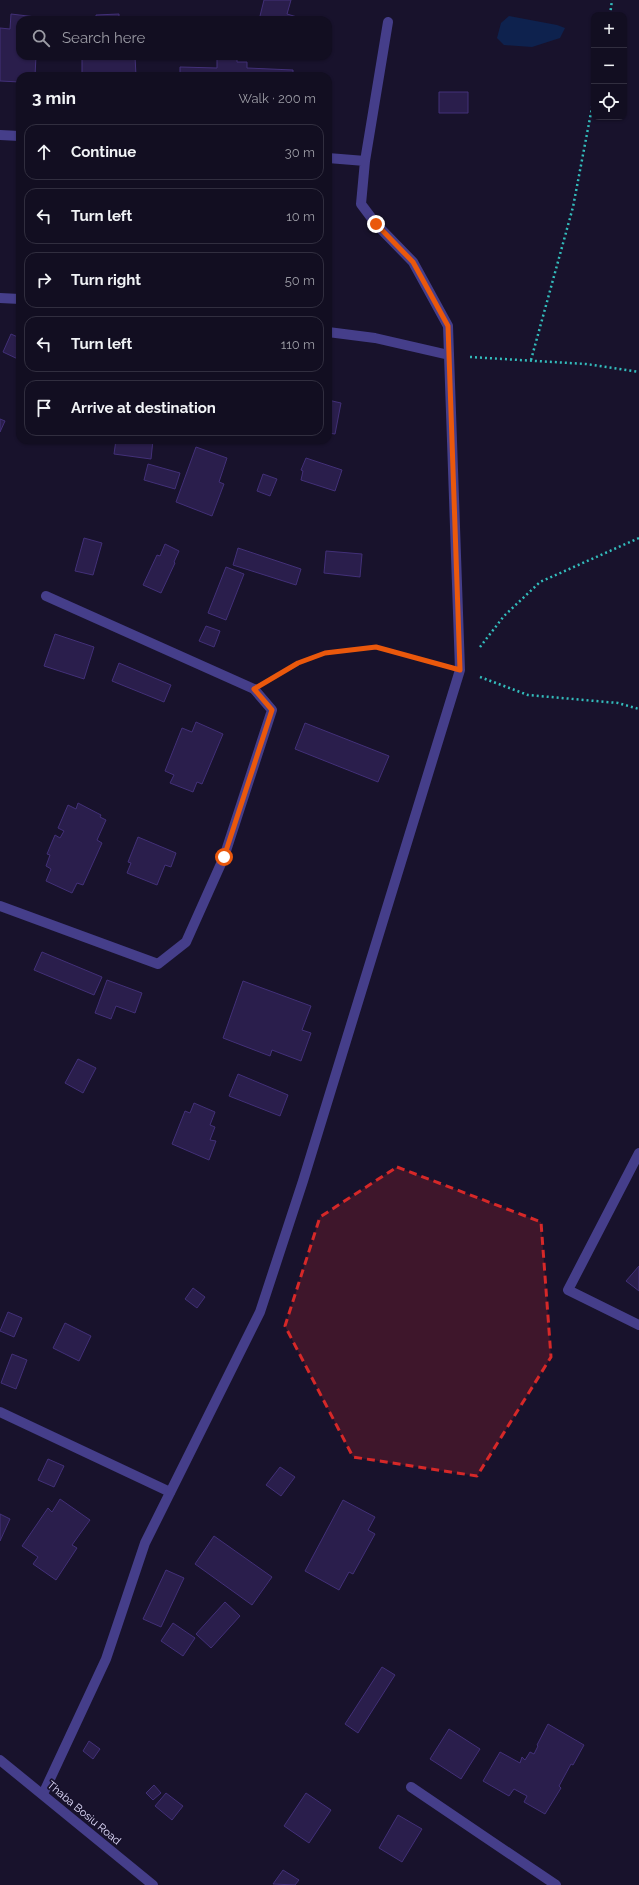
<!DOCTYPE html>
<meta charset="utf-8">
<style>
body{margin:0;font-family:Raleway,sans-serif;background:#1f1c2e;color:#f1f3f6}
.controls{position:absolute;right:12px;top:12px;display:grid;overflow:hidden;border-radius:8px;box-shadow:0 1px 3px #0004}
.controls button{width:36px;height:36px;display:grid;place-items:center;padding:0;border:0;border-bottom:1px solid #312e3f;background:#120e21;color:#f1f3f6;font:20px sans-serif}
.stop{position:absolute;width:12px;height:12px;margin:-9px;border:3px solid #ea580c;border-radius:50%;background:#fff}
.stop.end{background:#ea580c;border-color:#fff;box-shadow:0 1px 4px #0008}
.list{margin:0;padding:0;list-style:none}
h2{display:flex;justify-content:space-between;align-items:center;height:52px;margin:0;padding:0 16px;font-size:17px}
h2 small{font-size:13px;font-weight:400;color:#9c9ca5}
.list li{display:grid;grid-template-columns:26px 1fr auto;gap:12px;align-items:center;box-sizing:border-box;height:56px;margin:0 8px 8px;padding:0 8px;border:1px solid #312e3f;border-radius:12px}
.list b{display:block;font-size:15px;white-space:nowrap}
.list em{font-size:13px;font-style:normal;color:#9c9ca5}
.icon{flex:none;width:22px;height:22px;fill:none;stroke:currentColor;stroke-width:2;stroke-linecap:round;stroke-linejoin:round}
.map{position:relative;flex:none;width:639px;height:1885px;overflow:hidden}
.search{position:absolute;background:#120e21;box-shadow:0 1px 3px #0004;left:16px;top:16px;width:316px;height:44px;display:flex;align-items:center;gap:10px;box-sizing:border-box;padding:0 14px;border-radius:12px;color:#9c9ca5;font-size:15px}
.panel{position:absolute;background:#120e21;box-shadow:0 1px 3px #0004;left:16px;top:72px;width:316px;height:372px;border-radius:12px}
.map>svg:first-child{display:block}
.water{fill:#0e224e}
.building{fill:#2a1e4c;stroke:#423078}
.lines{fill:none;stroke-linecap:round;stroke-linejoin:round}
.path{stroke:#33bcbc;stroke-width:2.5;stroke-dasharray:2 3;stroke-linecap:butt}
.service{stroke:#453e8a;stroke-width:10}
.minor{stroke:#453e8a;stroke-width:10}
.tertiary{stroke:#453e8a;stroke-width:10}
.route{stroke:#ea580c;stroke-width:5}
.marked{fill:#d62828;fill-opacity:0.2;stroke:#d62828;stroke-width:3;stroke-dasharray:8 5;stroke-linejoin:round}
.labels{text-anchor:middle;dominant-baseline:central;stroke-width:3.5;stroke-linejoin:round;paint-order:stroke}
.street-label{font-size:11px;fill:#e2ddfe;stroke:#18122c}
</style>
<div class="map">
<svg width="639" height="1885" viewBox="0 0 639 1885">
<rect width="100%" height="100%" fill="#18122c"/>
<path class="water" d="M509,16L557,25L565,28L560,38L532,47L504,45L497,38L501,23Z"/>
<path class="building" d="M264,0H291L287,14L297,17V20H259Z
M11,14L36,17V20H20V56H36L35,76H20V82L0,81V28L10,29Z
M119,14V20H96V15Z
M82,56H135L136,76H82Z
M217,58L237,59V62H247V68L293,70V76H180V67L217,68Z
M439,92H468V113H439Z
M11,334L20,338V360L3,352Z
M328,400L341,403L335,434L328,433Z
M0,419L5,421L0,432Z
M116,440H153L151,459L114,454Z
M196,447L227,458L219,482L224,484L212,516L176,502Z
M306,458L342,470L335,491L301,480L303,471L301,470Z
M148,464L180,473L175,489L144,480Z
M263,474L277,479L270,496L257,491Z
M84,538L102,543L93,575L75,571Z
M165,544L179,551L174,562L175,563L161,593L143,585L157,555L160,556Z
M238,548L301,569L296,585L233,565Z
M326,551L362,554L360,577L324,573Z
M226,567L244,574L226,620L208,613Z
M206,626L220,631L214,647L199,641Z
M55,634L94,647L84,679L44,666Z
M119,663L171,685L164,702L112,681Z
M196,722L223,734L202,784L197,782L193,792L170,783L174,775L165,771L182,728L192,732Z
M305,723L389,756L378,782L295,749Z
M78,803L101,815L100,817L106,820L97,840L102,843L83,885L77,883L72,893L46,881L51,869L46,866L50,855L47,854L55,835L60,838L64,831L58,828L68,805L76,809Z
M138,837L176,853L171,867L165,865L157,885L127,873L131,863L128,862Z
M42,952L102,977L94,995L34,970Z
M107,980L142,993L135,1013L116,1006L111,1019L95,1013Z
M243,981L311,1006L302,1030L311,1033L301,1061L272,1050L270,1056L223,1038Z
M78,1059L96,1068L83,1093L65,1083Z
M238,1074L288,1095L280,1116L229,1096Z
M194,1103L215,1112L210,1125L215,1127L210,1140L216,1141L209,1160L172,1144L185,1111L190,1113Z
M639,1266V1291L626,1281Z
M193,1288L205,1297L197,1308L185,1299Z
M8,1312L22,1318L14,1337L0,1331Z
M65,1323L91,1336L79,1361L53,1348Z
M12,1354L27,1360L16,1389L1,1383Z
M48,1459L64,1466L54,1487L38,1480Z
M280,1467L295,1477L281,1496L266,1485Z
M60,1499L90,1520L72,1545L77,1548L56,1580L33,1564L38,1557L22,1546L48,1508L52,1512Z
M343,1500L375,1517L368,1530L375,1534L353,1574L349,1572L339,1590L305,1571Z
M0,1514L10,1519L0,1541Z
M214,1536L272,1577L252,1605L195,1564Z
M166,1570L184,1578L161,1627L143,1619Z
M225,1602L240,1616L211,1648L196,1634Z
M173,1623L195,1638L183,1656L161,1641Z
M382,1667L395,1675L358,1733L345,1724Z
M548,1724L584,1745L573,1765L571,1764L559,1786L561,1788L545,1814L524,1802L527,1796L514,1789L509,1796L483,1781L500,1752L520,1763L522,1757L525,1760L530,1752L534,1754L538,1746L537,1745Z
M449,1729L480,1749L461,1779L430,1759Z
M89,1741L100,1749L93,1759L83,1751Z
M154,1785L161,1793L153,1800L146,1793Z
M166,1793L183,1806L172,1820L155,1806Z
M306,1793L331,1810L309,1843L284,1826Z
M398,1815L422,1829L402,1862L379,1848Z
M283,1870L299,1880L295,1885L273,1884Z"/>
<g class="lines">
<path class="path" d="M610,15L612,0
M470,357L586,364L639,372
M531,360L573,207L594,97
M480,647L504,616L540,582L639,538
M480,677L528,695L618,703L639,709
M272,678L298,663L325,653L376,647L439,665"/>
<path class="service" d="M388,22L365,161L361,204L376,224L413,262L448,326L449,355
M0,135L20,136
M328,158L365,161
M46,596L254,689
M639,1153L568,1290L639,1325
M0,1412L170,1492
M411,1787L556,1885"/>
<path class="minor" d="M0,298L20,299
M0,906L158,964L186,942L224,857L272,710L254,689
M43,1794L106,1659L145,1543L260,1312L303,1181L460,670L449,355L375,338L328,332"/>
<path class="tertiary" d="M0,1760L153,1885"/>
</g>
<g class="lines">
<path class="route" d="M224,857L272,710L254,689L298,663L325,653L376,647L460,670L448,326L413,262L376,224"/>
</g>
<path class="marked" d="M397,1167L541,1222L551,1357L477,1476L353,1457L285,1326L320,1217Z"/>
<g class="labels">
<g class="street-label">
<text transform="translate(84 1813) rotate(40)">Thaba Bosiu Road</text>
</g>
</g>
</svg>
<div class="controls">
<button>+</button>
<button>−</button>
<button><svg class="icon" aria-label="locate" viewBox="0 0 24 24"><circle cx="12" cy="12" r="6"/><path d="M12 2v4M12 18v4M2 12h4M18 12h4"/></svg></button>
</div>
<div class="stop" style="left:224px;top:857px"></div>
<div class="stop end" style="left:376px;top:224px"></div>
<div class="search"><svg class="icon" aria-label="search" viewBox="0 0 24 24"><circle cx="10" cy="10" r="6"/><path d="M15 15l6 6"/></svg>Search here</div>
<section class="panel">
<h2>3 min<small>Walk · 200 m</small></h2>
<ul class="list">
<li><svg class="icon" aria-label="ahead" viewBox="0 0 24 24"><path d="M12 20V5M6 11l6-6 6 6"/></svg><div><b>Continue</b></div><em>30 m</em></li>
<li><svg class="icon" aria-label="left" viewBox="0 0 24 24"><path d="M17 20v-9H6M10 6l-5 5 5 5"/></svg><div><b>Turn left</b></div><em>10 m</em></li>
<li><svg class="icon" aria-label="right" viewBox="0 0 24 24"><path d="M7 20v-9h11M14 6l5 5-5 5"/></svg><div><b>Turn right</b></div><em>50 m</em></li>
<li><svg class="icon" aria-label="left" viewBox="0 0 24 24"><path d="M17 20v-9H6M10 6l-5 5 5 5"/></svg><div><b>Turn left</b></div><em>110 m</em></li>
<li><svg class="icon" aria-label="arrive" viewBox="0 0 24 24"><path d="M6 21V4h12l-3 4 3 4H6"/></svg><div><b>Arrive at destination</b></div></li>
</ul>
</section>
</div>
